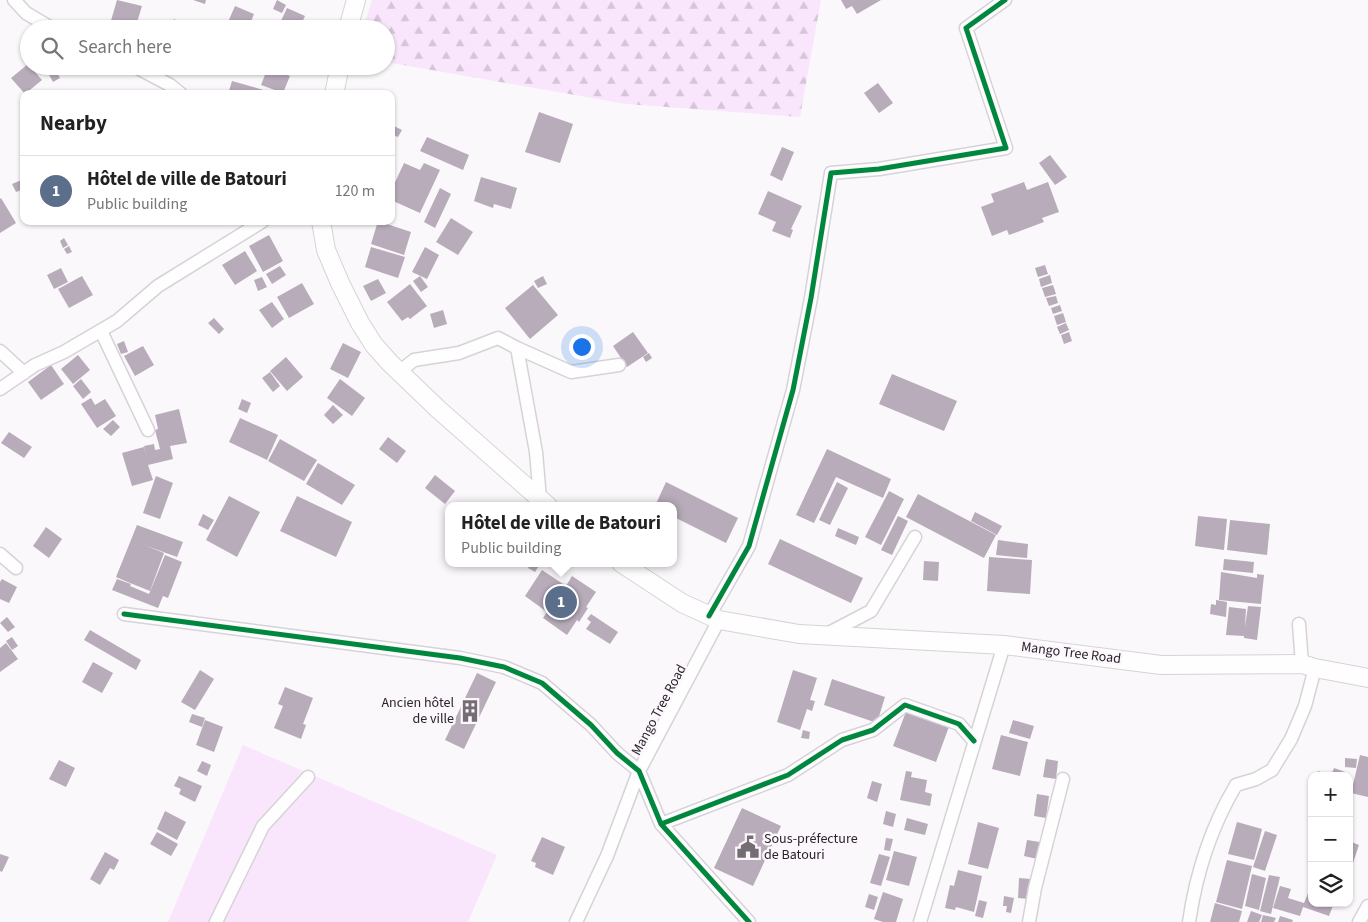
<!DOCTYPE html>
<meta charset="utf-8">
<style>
body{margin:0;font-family:"Source Sans 3",sans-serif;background:#f2f2f2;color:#222}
.controls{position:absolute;right:15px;bottom:15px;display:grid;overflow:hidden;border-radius:10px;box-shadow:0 1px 4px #0004}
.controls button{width:45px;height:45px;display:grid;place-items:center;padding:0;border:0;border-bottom:1px solid #e0e0e0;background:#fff;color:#222;font:25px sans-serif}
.you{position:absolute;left:581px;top:346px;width:18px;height:18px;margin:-12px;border:4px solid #fff;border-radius:50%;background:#1a73e8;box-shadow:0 0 0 8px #1a73e833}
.badge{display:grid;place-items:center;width:32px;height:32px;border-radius:50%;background:#746e74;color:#fff;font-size:16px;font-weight:700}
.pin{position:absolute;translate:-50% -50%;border:2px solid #fff;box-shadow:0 1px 5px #0006}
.popup{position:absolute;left:445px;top:502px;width:232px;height:65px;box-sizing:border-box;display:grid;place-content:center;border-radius:10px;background:#fff;filter:drop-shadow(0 1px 4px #0005);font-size:16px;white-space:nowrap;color:#767676}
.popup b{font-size:19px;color:#222}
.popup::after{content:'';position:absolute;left:50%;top:100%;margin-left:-10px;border:10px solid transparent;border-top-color:#fff}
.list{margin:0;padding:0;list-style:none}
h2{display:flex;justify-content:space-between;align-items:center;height:65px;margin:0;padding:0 20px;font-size:21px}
h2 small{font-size:16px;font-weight:400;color:#767676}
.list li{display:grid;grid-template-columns:32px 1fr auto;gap:15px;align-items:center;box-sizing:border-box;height:70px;padding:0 20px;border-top:1px solid #e0e0e0}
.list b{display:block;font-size:19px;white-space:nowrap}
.list p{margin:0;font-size:16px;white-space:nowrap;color:#767676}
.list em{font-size:16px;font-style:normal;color:#767676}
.icon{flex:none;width:28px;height:28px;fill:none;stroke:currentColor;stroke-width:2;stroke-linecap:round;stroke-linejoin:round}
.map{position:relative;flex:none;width:1368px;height:922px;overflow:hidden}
.search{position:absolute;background:#fff;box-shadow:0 1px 4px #0004;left:20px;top:20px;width:375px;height:55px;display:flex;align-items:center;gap:12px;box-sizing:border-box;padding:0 18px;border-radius:28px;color:#767676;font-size:19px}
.panel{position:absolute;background:#fff;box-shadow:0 1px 4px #0004;left:20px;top:90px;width:375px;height:135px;border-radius:10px}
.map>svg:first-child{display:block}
.green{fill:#f9e5fc}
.forest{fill:url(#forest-firs)}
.building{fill:#b8abba}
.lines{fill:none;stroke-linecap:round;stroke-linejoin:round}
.street-casing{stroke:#d7d2d7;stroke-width:15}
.secondary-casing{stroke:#d7d2d7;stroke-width:20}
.street{stroke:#fefefe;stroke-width:12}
.secondary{stroke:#fefefe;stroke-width:18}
.cycleway-casing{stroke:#fcf7fc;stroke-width:8}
.cycleway{stroke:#00873e;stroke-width:5}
.labels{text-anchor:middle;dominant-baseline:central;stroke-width:5;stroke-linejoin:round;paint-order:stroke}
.street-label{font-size:14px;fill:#2b242c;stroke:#fcf7fc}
.poi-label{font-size:14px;fill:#2b242c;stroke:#fcf7fc;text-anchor:end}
</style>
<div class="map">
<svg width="1368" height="922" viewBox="0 0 1368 922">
<defs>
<pattern id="forest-firs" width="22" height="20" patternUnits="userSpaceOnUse" patternTransform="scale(1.25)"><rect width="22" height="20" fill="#f9e5fc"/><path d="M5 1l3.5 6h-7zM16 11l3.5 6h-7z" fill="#d6c4d8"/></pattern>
</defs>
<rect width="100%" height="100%" fill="#fbf8fb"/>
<path class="green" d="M243,745L497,855L468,922H168Z"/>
<path class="forest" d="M372,0H821L800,117L626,104L386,62V29H363Z"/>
<path class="building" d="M117,0L142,6L135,29H127L110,24Z
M193,0H206L205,4Z
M277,0L286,5L282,13L273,9Z
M841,0H881L857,14L852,6L846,9Z
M235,6L254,14L248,29H225Z
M287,8L305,16L299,29H292L280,23Z
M174,19L185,25L183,29H166L169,24L171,25Z
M28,64L42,80L25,94L11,78Z
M42,66H56L46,73Z
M207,66H220L219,70L207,69Z
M268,67L290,76L283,93L261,85Z
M55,69L60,78L53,82L48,73Z
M232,81L267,91L266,94H228Z
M878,83L893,103L879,113L864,93Z
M539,112L573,124L560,163L525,152Z
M394,126L402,130L398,137L391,134Z
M427,137L469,155L463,170L420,151Z
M782,147L794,152L782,181L770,175Z
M1050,155L1067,177L1055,185L1039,163Z
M404,163L420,170L424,163L440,170L420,213L391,200V191Z
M481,177L517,188L511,209L494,204L493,208L474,201Z
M24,179V189L16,192L12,184Z
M1024,182L1027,190L1048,182L1059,212L1042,218L1044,222L1009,235L1007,230L992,236L981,207L994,202L991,194Z
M440,188L451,194L435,228L424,222Z
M768,191L802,206L791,229L793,230L790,238L772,231L776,222L758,214Z
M1,198L16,223L0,233V199Z
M451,218L473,232L458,255L436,242Z
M378,221L411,232L404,255L371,244Z
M269,235L283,261L263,272L249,246Z
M64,238L68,245L63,248L60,241Z
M69,246L72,252L67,254L64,249Z
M371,247L405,257L398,278L365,267Z
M425,247L439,255L427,279L412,272Z
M245,251L257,271L235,285L222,265Z
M1045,265L1048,274L1038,277L1035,268Z
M280,266L286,275L272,284L266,274Z
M61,268L68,282L54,289L47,275Z
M1050,275L1052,283L1041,287L1039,279Z
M82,276L93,295L69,308L58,289Z
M420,276L428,287L421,292L413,281Z
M543,276L547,284L538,288L534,281Z
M262,277L267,287L258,291L254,280Z
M378,279L386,293L371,301L363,286Z
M302,283L314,304L289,318L277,297Z
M410,284L427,306L410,319L408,317L402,321L387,302Z
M533,285L558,315L530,339L505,308Z
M1053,285L1056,294L1045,297L1042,288Z
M1056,296L1058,303L1049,306L1046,298Z
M272,302L284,319L272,328L259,310Z
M1060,305L1062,311L1053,314L1051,308Z
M443,310L447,324L434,328L430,314Z
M1063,313L1066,322L1057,325L1054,316Z
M214,318L224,329L219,334L208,323Z
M1066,323L1069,330L1060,334L1057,327Z
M633,332L648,353L627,367L613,346Z
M1069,332L1072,341L1064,344L1061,335Z
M124,341L128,352L121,354L117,344Z
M343,343L361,352L348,378L330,369Z
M143,346L154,365L135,376L124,356Z
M649,353L652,358L646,362L643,357Z
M78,355L90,370L73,384L61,369Z
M286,357L303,377L287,391L270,371Z
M51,365L64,384L41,400L28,382Z
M270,372L280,386L273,392L262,378Z
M892,374L957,401L944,431L879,404Z
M81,379L91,392L83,399L73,386Z
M340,379L365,398L352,416L327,398Z
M91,398L95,405L105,399L116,416L97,428L81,404Z
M242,399L251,403L247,413L238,409Z
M333,405L343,415L333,424L324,415Z
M179,409L187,443L170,446L173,459L148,465L153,480L132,486L122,453L144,447L147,458L144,446L154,444L155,450L160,449L155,430L158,429L155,415Z
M240,418L278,435L267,460L229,442Z
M113,420L120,427L111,436L103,429Z
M9,432L32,447L24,458L1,443Z
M388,437L406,451L397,463L379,449Z
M280,439L317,460L304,481L268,461Z
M827,449L891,479L883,498L836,477L814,523L796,515Z
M318,463L355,485L342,505L306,484Z
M435,475L455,491L445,504L425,488Z
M156,476L173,483L160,519L143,513Z
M666,482L738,518L726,543L674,517V506H655Z
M837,482L848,488L830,525L819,520Z
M889,491L904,499L881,545L865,537Z
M918,494L996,535L984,558L906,517Z
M229,496L260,512L237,557L206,540Z
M297,496L352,522L336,557L280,531Z
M975,512L1002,526L997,535L971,521Z
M203,514L214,520L208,530L198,525Z
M898,516L908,521L892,555L881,550Z
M1198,516L1227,519L1224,550L1195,546Z
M1230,520L1270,524L1267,555L1227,550Z
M137,525L183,542L177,557L144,545L164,553L150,591L130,583L137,565L130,583L116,577Z
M46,527L62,539L49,558L33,546Z
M838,528L859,537L856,545L835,536Z
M780,539L863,578L851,603L768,564Z
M998,540L1028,544L1027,558L996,555Z
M165,555L182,562L168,598L163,596L158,608L112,590L117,579L131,584L130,586L149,594Z
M989,557L1032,560L1030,594L987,591Z
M1224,559L1254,562L1253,573L1223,570Z
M924,561L939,562L938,581L923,580Z
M531,563L540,564L535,572L528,568Z
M542,570L566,586L572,576L596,592L586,607L588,608L579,622L577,620L567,635L543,618L547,612L525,596Z
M1221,572L1257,578V574L1264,575L1261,604L1219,600Z
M2,579L17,587L9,603L0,599V582Z
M1216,600L1227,602L1226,617L1210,614L1211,604L1216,605Z
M1248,606L1261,607L1257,640L1244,638V636L1226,635L1229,607L1246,609L1245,627Z
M591,614L618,632L610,644L586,629L591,622L587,619Z
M7,617L15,627L8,632L0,623Z
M90,630L141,660L136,670L84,640Z
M12,637L18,646L12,650L6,641Z
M6,643L18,659L0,672V648Z
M93,662L113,673L102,693L82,682Z
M200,670L214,679L195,710L181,702Z
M793,670L817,678L810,700L815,701L812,711L807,709L800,730L777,722Z
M477,673L496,682L464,749L445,740Z
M832,679L885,697L877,723L824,705Z
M285,687L313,698L303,724L306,725L301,739L274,728L283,706L278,704Z
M907,709L950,724L936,762L893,746Z
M192,714L205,718L202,727L189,722Z
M205,720L223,727L214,752L196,745Z
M1013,720L1034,726L1030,739L1009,733Z
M803,730L810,732L809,739L801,738Z
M1001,735L1028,742L1020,776L992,769Z
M1360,755L1368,757V797L1351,793Z
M1345,758L1357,759L1356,768L1345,767Z
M1046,759L1058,761L1056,779L1043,777Z
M59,760L75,768L66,787L49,779Z
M202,761L211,765L207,776L197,771Z
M1334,768L1345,772L1343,776L1332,773Z
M906,771L912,772L911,777L927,780L925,792L932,794L930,806L900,800Z
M1318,771L1330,776H1316Z
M179,776L202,786L195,802L179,794L181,789L174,786Z
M872,781L882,784L877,802L867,798Z
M1037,794L1049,796L1046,818L1034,816Z
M742,808L781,826L753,886L714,868Z
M165,811L186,822L177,840L157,829Z
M886,811L896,814L893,827L883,824Z
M907,818L928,824L925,835L904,830Z
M978,822L999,828L988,869L968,864Z
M1237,822L1262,829L1254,860L1228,854Z
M1265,831L1277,835L1265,871L1253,867Z
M157,832L178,844L171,856L150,844Z
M542,837L565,847L553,875L535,867L536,863L531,861Z
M886,838L893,839L890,851L884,850Z
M1027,840L1040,842L1037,859L1024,856Z
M1349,841L1359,845L1351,869H1349Z
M894,851L917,857L909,886L886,880Z
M105,852L119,860L114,870L110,868L100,885L90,879Z
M0,854L9,857L2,872L0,871Z
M879,854L890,857L881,886L870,883Z
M1227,860L1252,866L1242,909L1216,902Z
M958,870L982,876L974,912L956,907L955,910L945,908L950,885L954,886Z
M1252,874L1266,878L1259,910L1245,906Z
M1269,875L1280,877L1271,914L1260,911Z
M1019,878L1031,879L1029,899L1018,898Z
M1312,884V903H1334L1329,916L1303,907L1300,916L1273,908L1280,886L1291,889L1288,898L1304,903Z
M883,892L903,899L896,922H883L874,919Z
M869,894L878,897L874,910L865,907Z
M1004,896L1014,898L1011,913L1006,912L1007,906H1003Z
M979,900L987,902L983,918L975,916Z
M1215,903L1242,911L1239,922H1210Z
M1251,911L1262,915L1259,922H1247Z
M1263,915L1276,918L1274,922H1261Z
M1280,916L1293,920L1292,922H1278Z"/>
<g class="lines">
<defs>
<path id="street" d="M14,0L26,13L53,29
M134,66L170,85L181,94
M101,331L148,430
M517,348L571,372L619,365
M0,351L24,373
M399,372L414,360L459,353L498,338L517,348L536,452L540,499
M0,389L35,365L64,352L117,321L158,286L263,221
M0,554L16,568
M124,614L460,658L504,667L542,683L591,725L617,753L639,771L661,824L749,922
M709,616L749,546L793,390L811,298L831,173L879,169L1006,148L966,28L1005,0
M1299,624L1302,664
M825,635L871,611L915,537
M661,824L788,775L842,740L873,730L905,705L959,724L974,741
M216,922L263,826L308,777
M576,922L607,856L639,771L719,620
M920,922L1004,645
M1029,922L1035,888L1063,779
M1189,922C1196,874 1211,827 1236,785L1256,779L1272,770L1291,739L1305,706L1315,668
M1359,922L1368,906"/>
<path id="secondary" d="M348,29L356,0
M334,94L340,66
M321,221L326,250L340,283L360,323L374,345L390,363L438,409L548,506
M621,563L682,603L719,620L799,634L1004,645L1161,665L1302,664L1315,668L1368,678"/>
</defs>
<use href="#street" class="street-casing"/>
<use href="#secondary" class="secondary-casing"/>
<use href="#street" class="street"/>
<use href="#secondary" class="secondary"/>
<defs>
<path id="cycleway" d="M124,614L460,658L504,667L542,683L591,725L617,753L639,771L661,824L749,922
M709,616L749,546L793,390L811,298L831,173L879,169L1006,148L966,28L1005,0
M661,824L788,775L842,740L873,730L905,705L959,724L974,741"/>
</defs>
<use href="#cycleway" class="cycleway-casing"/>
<use href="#cycleway" class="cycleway"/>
</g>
<defs>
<symbol id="building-bare" viewBox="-9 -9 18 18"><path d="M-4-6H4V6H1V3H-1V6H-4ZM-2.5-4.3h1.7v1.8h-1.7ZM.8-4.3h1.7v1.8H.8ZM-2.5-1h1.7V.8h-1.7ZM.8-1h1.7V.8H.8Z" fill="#746e74" stroke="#fcf7fc" stroke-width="2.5" paint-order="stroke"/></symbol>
<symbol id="civic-bare" viewBox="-9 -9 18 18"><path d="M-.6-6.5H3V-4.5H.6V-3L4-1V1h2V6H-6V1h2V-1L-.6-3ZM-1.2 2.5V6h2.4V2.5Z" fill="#746e74" stroke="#fcf7fc" stroke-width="2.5" paint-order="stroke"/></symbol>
</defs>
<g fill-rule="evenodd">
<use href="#building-bare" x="454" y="695" width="32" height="32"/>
<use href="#civic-bare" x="732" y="831" width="32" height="32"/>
</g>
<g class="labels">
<g class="street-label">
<text transform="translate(1071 653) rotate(7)">Mango Tree Road</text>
<text transform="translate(659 710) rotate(-62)">Mango Tree Road</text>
</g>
<g class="poi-label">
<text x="454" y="703">Ancien hôtel<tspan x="454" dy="16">de ville</tspan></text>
<text x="764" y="839" text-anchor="start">Sous-préfecture<tspan x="764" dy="16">de Batouri</tspan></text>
</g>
</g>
</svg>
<div class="controls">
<button>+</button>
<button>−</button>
<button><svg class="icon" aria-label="layers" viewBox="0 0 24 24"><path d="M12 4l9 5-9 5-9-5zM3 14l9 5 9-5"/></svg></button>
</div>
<div class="you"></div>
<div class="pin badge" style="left:561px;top:602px;background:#5c6f8a">1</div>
<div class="popup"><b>Hôtel de ville de Batouri</b>Public building</div>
<div class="search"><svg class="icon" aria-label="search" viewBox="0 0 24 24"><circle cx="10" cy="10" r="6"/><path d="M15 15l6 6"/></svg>Search here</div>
<section class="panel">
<h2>Nearby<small></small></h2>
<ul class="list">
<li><span class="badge" style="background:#5c6f8a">1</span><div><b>Hôtel de ville de Batouri</b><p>Public building</p></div><em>120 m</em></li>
</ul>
</section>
</div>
